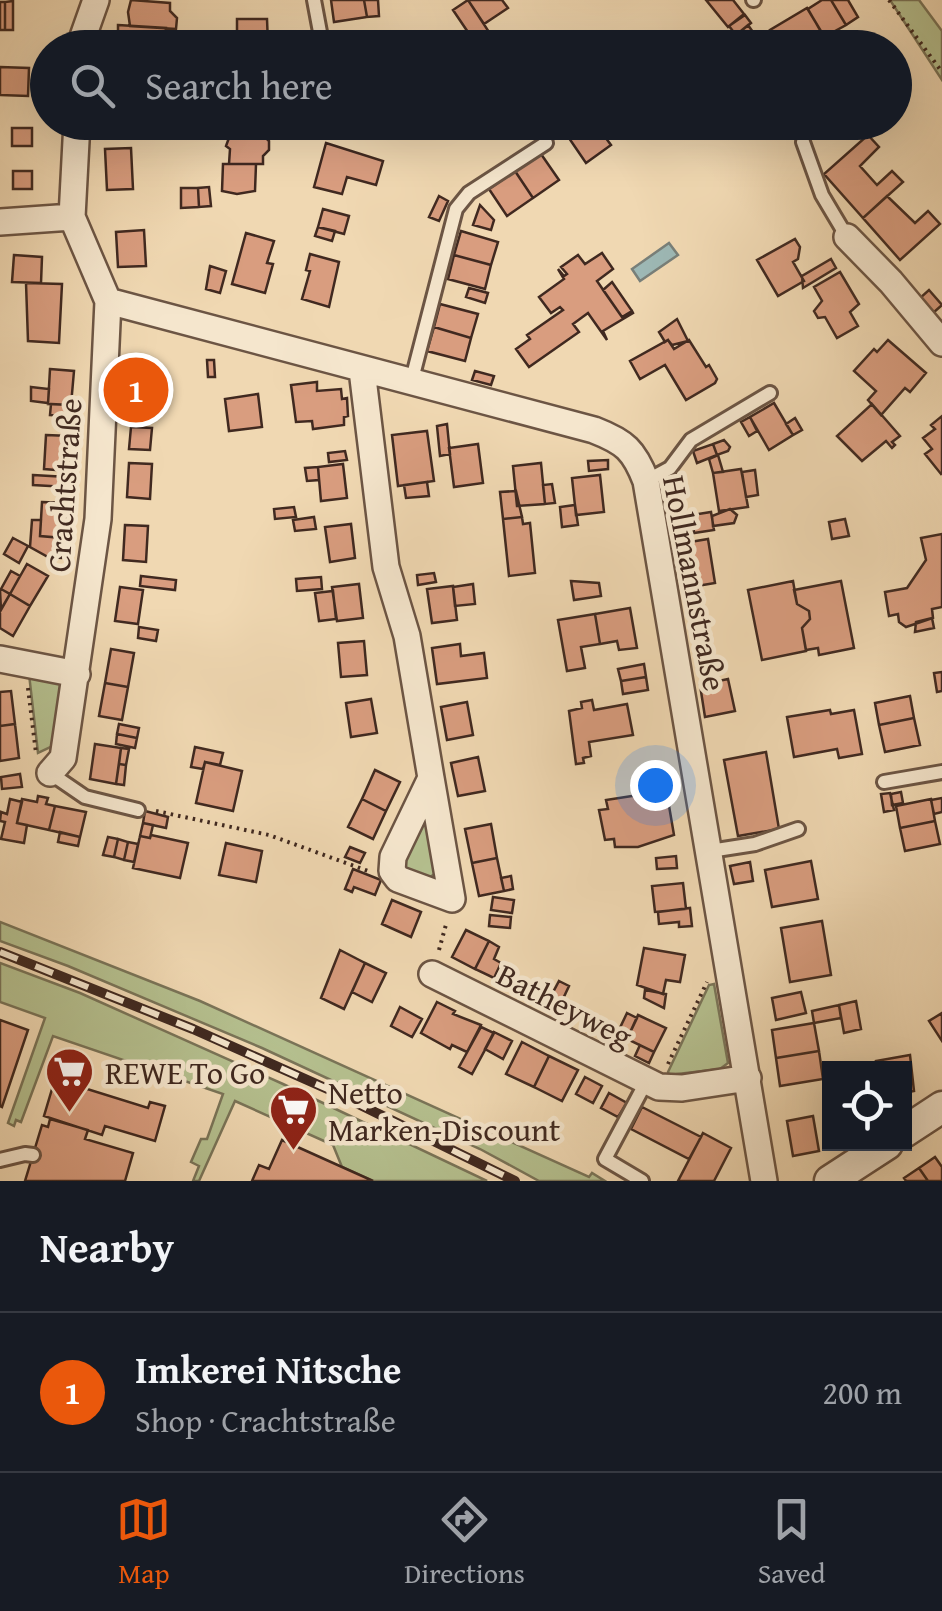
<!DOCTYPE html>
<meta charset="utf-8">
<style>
body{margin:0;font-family:"Gentium Book Plus",serif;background:#20242c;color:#f1f3f6}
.controls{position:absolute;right:30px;bottom:30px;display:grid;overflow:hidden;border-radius:0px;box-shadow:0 10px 40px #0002}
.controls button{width:90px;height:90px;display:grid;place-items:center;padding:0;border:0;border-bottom:2px solid #363941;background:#171b24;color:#f1f3f6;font:50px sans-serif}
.you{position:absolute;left:655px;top:785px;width:35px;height:35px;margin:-25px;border:8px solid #fff;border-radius:50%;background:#1a73e8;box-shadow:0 0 0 15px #1a73e833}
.badge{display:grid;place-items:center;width:65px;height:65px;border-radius:50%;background:#ea580c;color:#fff;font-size:32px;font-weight:700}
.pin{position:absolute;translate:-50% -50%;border:5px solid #fff;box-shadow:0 2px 10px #0006}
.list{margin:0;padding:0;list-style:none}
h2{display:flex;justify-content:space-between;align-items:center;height:130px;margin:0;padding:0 40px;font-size:42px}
h2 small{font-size:32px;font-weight:400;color:#9ea1a6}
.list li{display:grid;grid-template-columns:65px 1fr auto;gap:30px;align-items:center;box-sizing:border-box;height:160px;padding:0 40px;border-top:2px solid #363941}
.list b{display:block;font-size:38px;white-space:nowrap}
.list p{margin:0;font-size:32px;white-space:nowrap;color:#9ea1a6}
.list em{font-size:32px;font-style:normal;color:#9ea1a6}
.icon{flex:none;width:55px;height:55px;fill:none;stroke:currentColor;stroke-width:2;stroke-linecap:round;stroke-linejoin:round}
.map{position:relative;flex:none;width:942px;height:1181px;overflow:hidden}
.search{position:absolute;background:#171b24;box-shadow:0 10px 40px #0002;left:30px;right:30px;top:30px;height:110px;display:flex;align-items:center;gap:25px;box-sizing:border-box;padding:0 35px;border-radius:55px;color:#9ea1a6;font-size:38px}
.sheet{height:290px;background:#171b24}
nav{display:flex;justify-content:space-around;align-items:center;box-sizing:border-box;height:140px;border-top:2px solid #363941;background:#171b24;font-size:28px;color:#9ea1a6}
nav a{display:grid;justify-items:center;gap:5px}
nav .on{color:#ea580c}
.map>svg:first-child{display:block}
.green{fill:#b5c08f;stroke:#7a7458;stroke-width:2.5}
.water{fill:#9db8b5;stroke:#787f79;stroke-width:2.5}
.building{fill:#d99d7f;stroke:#402920;stroke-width:2.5}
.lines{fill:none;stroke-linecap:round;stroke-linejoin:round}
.service-casing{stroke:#6c5544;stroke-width:18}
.minor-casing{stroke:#6c5544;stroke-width:30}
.tertiary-casing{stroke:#6c5544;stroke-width:35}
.path{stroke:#402920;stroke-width:4;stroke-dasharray:2.5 5;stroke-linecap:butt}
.service{stroke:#f5e6cd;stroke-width:12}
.minor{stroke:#f5e6cd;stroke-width:25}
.tertiary{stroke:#f5e6cd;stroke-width:30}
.rail-casing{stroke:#402920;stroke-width:10}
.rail{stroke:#f5e6cd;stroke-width:6;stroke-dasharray:19;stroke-linecap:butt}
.labels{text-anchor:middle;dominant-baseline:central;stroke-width:9;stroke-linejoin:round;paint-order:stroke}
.street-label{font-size:32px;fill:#402920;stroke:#f5e6cd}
.poi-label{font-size:32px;fill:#402920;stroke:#f5e6cd;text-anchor:start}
</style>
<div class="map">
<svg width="942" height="1181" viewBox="0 0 942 1181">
<rect width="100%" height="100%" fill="#f0d8b2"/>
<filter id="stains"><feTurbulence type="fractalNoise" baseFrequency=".002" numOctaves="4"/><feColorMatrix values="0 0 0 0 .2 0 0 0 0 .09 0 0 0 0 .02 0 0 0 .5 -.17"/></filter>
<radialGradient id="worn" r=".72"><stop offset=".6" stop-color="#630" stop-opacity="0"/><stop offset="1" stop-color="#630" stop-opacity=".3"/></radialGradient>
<path class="green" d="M890,0H919L942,31V80Z
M29,674L61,684L55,745L38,753Z
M425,814L436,873L427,879H418L402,866Z
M0,922L200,1001L589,1177L592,1173L605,1181H539L480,1149L262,1048L68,966L0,941Z
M0,963L80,993L283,1084L487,1181H373L342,1167L333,1145L235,1101L199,1181H193L199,1166L191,1162L201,1139H207L223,1094L53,1036L21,1122L16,1120L14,1126L8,1123L45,1018L0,1002Z
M714,984L728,1063L720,1069L669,1075L668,1072L709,985Z"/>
<path class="water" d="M669,243L678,255L640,281L632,269Z"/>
<path class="building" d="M131,0L170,3V11L177,18L176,29L130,26L128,12Z
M331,0H364L367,17L334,22Z
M364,0H378L379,16L367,17Z
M468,0H502L508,8L484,24Z
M468,0L489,32L474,41L453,10Z
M706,0H733L744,14L728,27Z
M822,0H831L846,25L824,37L808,9Z
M831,0H848L858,17L846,25Z
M13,1V30H5V2Z
M0,2H5V30H0Z
M807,8L827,41L815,48H780L770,30Z
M745,15L751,23L736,35L729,26Z
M237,19H267L268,44L237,45Z
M118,25L166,28L165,37L157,48H117L113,37L118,33Z
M748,25L755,35L743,45L736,35Z
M0,67L29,68L28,96L0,95Z
M558,122H594L611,145L586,163Z
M131,125L155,126L154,135H131Z
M12,128H32V146H12Z
M230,135H263L269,141V150L263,156V164H229L230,149L226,146Z
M868,135L879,147L860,166L877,185L892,171L903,182L863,218L824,174Z
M326,143L383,161L376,185L347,177L342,194L314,187Z
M131,148L133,189L107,190L105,149Z
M541,154L559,180L533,198L515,171Z
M223,164H256L255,191L237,194L222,191Z
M13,171H32V189H13Z
M515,171L533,198L507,216L489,189Z
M209,187L211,206L199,207L198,188Z
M181,188H198L199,207L181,208Z
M439,196L448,201L439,221L429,217Z
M887,196L915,223L928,211L940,224L900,260L863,218Z
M480,205L494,220L491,230L473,225Z
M323,209L349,216L344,234L318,227Z
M318,227L335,231L332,241L315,236Z
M144,230L146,266L118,267L116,232Z
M461,231L498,242L491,265L454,255Z
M246,233L274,241L267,263L273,264L265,293L232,284Z
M795,239L800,247L798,259L793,262L804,281L778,296L757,260Z
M602,253L613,269L597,281L622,317L632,311L633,313L603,331L607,340L588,313L573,324L579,332L529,367L516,349L530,339L527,335L563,310L560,307L551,313L539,297L564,279L558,269L564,276L567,274L561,267L578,255L585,264Z
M310,254L339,262L329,307L302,299L310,271L306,270Z
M14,255L42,257L41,283L12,282Z
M454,255L491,265L485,289L448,279Z
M831,259L836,268L803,288L802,276Z
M210,266L226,271L220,293L206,289Z
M840,272L859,304L850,312L858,326L837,338L825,317L818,318L814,311L822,301L814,287Z
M612,282L632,311L622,317L603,290Z
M26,283L62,284L59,343L28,341Z
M469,288L488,293L485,303L466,297Z
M929,290L942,305L933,313L920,298Z
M440,304L478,314L471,338L434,327Z
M677,319L688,341L672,345L668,340L665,342L659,332Z
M434,327L471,338L465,361L427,351Z
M668,340L674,349L689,340L706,367L709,365L717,379L715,383L686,400L665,365L640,379L630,361Z
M888,340L926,373L910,392L905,388L881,415L868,400L876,391L854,371L874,349L877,352Z
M207,360H214L215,377H208Z
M50,369L74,371L71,405L48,404Z
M475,371L494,376L491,385L472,380Z
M134,374H165L163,401L159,400L158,412L132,410Z
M317,382V391L341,389L342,399L347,398L348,416L344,417V425L313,429L312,421L296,422L291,385Z
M31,387L49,389L48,403L31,401Z
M258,394L262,427L229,431L225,399Z
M774,403L793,435L769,450L750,417Z
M51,404L70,405L69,416L50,415Z
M872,404L900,436L892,442L895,445L892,448L886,441L862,461L837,436Z
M942,416V473L941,474L925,454L932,449L923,438L935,429L931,425Z
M750,417L757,431L749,436L741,422Z
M795,418L802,430L793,435L786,424Z
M447,424L450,454L440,456L437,426Z
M131,427L152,428L150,450L129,449Z
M427,431L434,481L398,486L392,435Z
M46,435L70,436L68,471L44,469Z
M724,440L730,447L728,451L717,455L713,444Z
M478,444L483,483L454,487L449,448Z
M713,444L717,455L697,463L693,451Z
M345,451L347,460L329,462L328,453Z
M718,455L723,472L713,473L709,459Z
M608,460V469L589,471L588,461Z
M129,463L152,464L150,499L127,497Z
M541,463L545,504L517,506L513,466Z
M343,464L347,498L321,501L318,467Z
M318,467L319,480L307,481L305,468Z
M741,469L748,507L719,511L713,473Z
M755,470L758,495L746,497L742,472Z
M33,475L67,477V487L33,485Z
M600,475L604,512L576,515L572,478Z
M427,482L429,496L406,498L404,485Z
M552,484L555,503L545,504L543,485Z
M516,491L522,517L503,519L500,492Z
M42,502L66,503L64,538L40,536Z
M575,505L578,525L562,527L560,507Z
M294,507L296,517L275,519L274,509Z
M730,509L737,515L734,523L713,526L712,516Z
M711,512L714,530L694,533L692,515Z
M314,517L316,529L295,531L293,520Z
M522,517L523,524L530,523L535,573L509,576L503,519Z
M845,519L849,536L832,539L829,522Z
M32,520H41L40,536L62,538L61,558L48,557L30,547Z
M351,524L355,558L330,562L325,527Z
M125,525L148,526L146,562L123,560Z
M942,534V607L932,609L933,618L906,627L899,622L898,614L889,616L885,592L907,588L926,560L921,538Z
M13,538L28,546L19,563L4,554Z
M708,539L715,583L685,588L678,544Z
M27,564L48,576L30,606L10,594Z
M11,571L20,576L10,594L1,589Z
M434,573L436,582L418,585L417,575Z
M141,576L176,580L175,590L140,586Z
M321,577L322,589L297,591L296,579Z
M571,581L599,583L601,596L574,600Z
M793,581L797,604L809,611L810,619L802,628L806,651L762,660L748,590Z
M841,581L854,648L819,655L818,648L806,650L802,628L810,619L809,611L797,604L794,590Z
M359,584L363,618L337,621L332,587Z
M473,584L475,604L455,606L453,587Z
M453,586L457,620L432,623L427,589Z
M120,587L143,590L138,624L115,621Z
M1,589L10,594L1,610L0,590Z
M333,591L336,619L319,621L315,593Z
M10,594L30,606L13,636L0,628V611Z
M630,608L637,648L619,650L617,641L600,644L595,614Z
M595,614L600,644L581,647L585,668L567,671L558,620Z
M932,618L934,628L915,632L916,622Z
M139,627L158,630L156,641L138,638Z
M364,641L367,675L341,677L338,643Z
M460,644L461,656L484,653L487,678L437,684L432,648Z
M111,649L134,653L128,687L105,683Z
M644,664L646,677L621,681L618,669Z
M942,672V691L937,692L934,673Z
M646,677L648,690L623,694L621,681Z
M728,679L735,711L705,717L700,685Z
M105,683L128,687L122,720L99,716Z
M11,691L15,724L0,726V692Z
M910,696L914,718L879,725L875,703Z
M371,699L377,733L351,737L346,703Z
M592,700L594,710L627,704L633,735L589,742L591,756L583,758L584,763L576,764L569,711L582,708L581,702Z
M467,702L473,735L447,740L441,707Z
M830,710L831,714L854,710L862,754L839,758L837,749L794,757L787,717Z
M914,718L920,745L885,752L879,725Z
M15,724L19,758L0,761V726Z
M119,724L139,728L137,738L117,734Z
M117,734L137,738L135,748L116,744Z
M95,744L121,748L116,784L90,779Z
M195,747L223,753L220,765L205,762L203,769L191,767Z
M121,748L129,749L126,765L119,764Z
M766,752L779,829L738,836L724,760Z
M478,757L485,791L458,796L451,763Z
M205,762L242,771L233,811L196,803Z
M119,764L126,765L124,785L116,784Z
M375,770L400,782L386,811L362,799Z
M20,774L22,787L2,789L1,777Z
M658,792L660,801L668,800L674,835L638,847H615L614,839L605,840L599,810L608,809L606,800Z
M901,792L903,803L892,805L891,794Z
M890,793L894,810L884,812L881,794Z
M38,796L48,798L46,804L55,806L49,830L17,823L22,799L37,802Z
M942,798V812L934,814L931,800Z
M10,799L22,802L17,823L27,825L24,843L1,839L5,822L0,821L1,812L7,814Z
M362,799L386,811L373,839L348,827Z
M931,799L935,821L900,828L896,806Z
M55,806L86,812L80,837L49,830Z
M145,811L168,817L166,828L143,823Z
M935,821L940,844L905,851L900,828Z
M143,823L153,825L150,838L140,836Z
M491,824L497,858L472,863L465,829Z
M60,832L80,837L78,846L58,842Z
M151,835L188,843L180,878L133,868L140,836L150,838Z
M108,837L118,839L114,857L103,855Z
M118,839L128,842L124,860L114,857Z
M128,842L138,844L134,862L124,860Z
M226,843L262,851L256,882L219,875Z
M350,847L365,853L360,863L345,857Z
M676,856L677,868L657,869L656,858Z
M497,858L504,891L479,896L472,863Z
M811,861L818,899L772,907L765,870Z
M750,862L753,881L734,884L730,866Z
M353,869L381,880L375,895L354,887L352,892L345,889Z
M511,876L513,889L504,891L501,878Z
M683,883L686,909L655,912L652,886Z
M493,897L514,900L512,913L491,910Z
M392,900L421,912L411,937L382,924Z
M690,908L692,926L679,927V922L659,924L658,912Z
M490,915L511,917L510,928L489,926Z
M822,921L831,975L790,982L781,928Z
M466,930L489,941L475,969L452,957Z
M489,941L499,947L494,959L501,963L494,978L475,969Z
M644,948L685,955L680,982L666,980L663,994L637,985Z
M340,950L365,963L344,1009L321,998Z
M365,963L386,973L372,1002L352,992Z
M559,981L569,986L561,1003L550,998Z
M645,990L666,994L664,1008L644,998Z
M801,992L806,1013L776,1020L772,998Z
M856,1001L861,1029L844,1033L839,1005Z
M437,1002L455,1011L453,1014L481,1025L467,1052L452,1045L450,1049L421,1033Z
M839,1005L841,1018L814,1023L812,1011Z
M400,1007L422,1019L412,1037L391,1026Z
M627,1013L637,1018L627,1039L617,1034Z
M942,1013V1041L929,1021Z
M638,1015L666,1028L654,1052L627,1039Z
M0,1020L28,1030L2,1107L0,1106Z
M814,1023L819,1051L776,1058L772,1030Z
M481,1027L494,1033L472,1074L459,1067Z
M494,1032L512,1041L503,1059L485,1049Z
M522,1042L549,1056L534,1087L506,1074Z
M640,1045L654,1052L649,1063L635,1056Z
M819,1051L823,1079L780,1086L776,1058Z
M910,1055L914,1091L904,1093V1068H877L876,1061Z
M549,1056L578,1070L562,1101L534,1087Z
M585,1077L602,1086L593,1103L576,1094Z
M55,1079L148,1108L150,1102L165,1106L155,1141L105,1126L102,1135L44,1116Z
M609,1093L627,1103L618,1117L601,1108Z
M642,1107L701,1137L689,1159L631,1129Z
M813,1116L819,1151L793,1156L787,1121Z
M50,1119L88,1130L85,1139L133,1153L125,1181H25L42,1125L48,1127Z
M703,1133L731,1148L714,1181H678Z
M282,1140L342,1167L373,1181H252L259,1165L269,1169Z
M935,1157L942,1167V1181H928L919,1168Z
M919,1168L928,1181H906L904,1178Z"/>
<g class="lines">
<defs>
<path id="service" d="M314,0L323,48
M753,0H754
M387,48L401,43
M803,142L822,195L847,237
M411,383L456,209L469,193L546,143
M646,481L670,468L691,440L770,393
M50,773L85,797L138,810
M884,782L942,772
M710,851L755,844L798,829
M0,1160L25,1154L33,1155
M642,1181L605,1159L646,1082"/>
<path id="minor" d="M79,48L96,0
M72,217L108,301L594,430C625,442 634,450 646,481L764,1181
M0,222L72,217L77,122
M847,237L891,282L942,343
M362,370L386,567L407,636L431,778L393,857L392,871L398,879L452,899L431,778
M0,659L77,674
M50,773L63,758L98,519L108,301
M432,974L659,1087L682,1088L748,1078"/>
<path id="tertiary" d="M904,1132L942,1107
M830,1181L887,1144"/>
</defs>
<use href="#service" class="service-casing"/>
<use href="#minor" class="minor-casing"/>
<use href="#tertiary" class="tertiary-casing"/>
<path class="path" d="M889,0L942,72
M28,688L36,753
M156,811L269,835L368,871
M439,950L447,921
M668,1064L707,982"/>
<use href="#service" class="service"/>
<use href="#minor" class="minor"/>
<use href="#tertiary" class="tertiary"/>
<defs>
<path id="rail" d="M0,952L193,1029L332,1091L515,1181"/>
</defs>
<use href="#rail" class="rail-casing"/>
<use href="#rail" class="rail"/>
</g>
<defs>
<symbol id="supermarket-pin" viewBox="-11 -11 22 30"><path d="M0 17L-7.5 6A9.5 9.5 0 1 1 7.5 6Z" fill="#8f2418" stroke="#f5e6cd"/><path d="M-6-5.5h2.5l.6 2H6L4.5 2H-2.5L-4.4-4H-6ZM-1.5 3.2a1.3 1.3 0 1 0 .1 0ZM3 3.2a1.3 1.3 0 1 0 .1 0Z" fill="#fff"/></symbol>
</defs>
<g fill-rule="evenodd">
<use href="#supermarket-pin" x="42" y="1044" width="55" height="75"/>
<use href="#supermarket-pin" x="266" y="1082" width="55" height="75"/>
</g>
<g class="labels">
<g class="street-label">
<text transform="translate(64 485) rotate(-86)">Crachtstraße</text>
<text transform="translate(695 583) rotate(79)">Hollmannstraße</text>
<text transform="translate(565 1005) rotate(27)">Batheyweg</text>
</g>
<g class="poi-label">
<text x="105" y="1072">REWE To Go</text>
<text x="328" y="1092">Netto<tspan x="328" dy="37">Marken-Discount</tspan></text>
</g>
</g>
<rect width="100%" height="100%" filter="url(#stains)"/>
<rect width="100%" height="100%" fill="url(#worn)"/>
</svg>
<div class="controls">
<button><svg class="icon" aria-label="locate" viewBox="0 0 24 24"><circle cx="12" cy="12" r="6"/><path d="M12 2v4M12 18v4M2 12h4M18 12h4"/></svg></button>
</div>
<div class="you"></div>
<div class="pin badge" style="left:136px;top:390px">1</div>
<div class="search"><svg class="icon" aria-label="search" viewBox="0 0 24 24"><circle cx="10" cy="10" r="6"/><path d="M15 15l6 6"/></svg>Search here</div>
</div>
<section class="sheet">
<h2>Nearby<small></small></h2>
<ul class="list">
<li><span class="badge">1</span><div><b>Imkerei Nitsche</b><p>Shop · Crachtstraße</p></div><em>200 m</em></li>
</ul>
</section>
<nav>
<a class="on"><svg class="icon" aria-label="map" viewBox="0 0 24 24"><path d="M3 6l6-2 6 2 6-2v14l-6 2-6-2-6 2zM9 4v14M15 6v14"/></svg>Map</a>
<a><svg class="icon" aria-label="directions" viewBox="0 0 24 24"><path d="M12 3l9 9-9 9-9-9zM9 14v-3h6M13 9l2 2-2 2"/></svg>Directions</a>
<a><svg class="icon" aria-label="saved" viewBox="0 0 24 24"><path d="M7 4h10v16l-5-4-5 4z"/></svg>Saved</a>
</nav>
